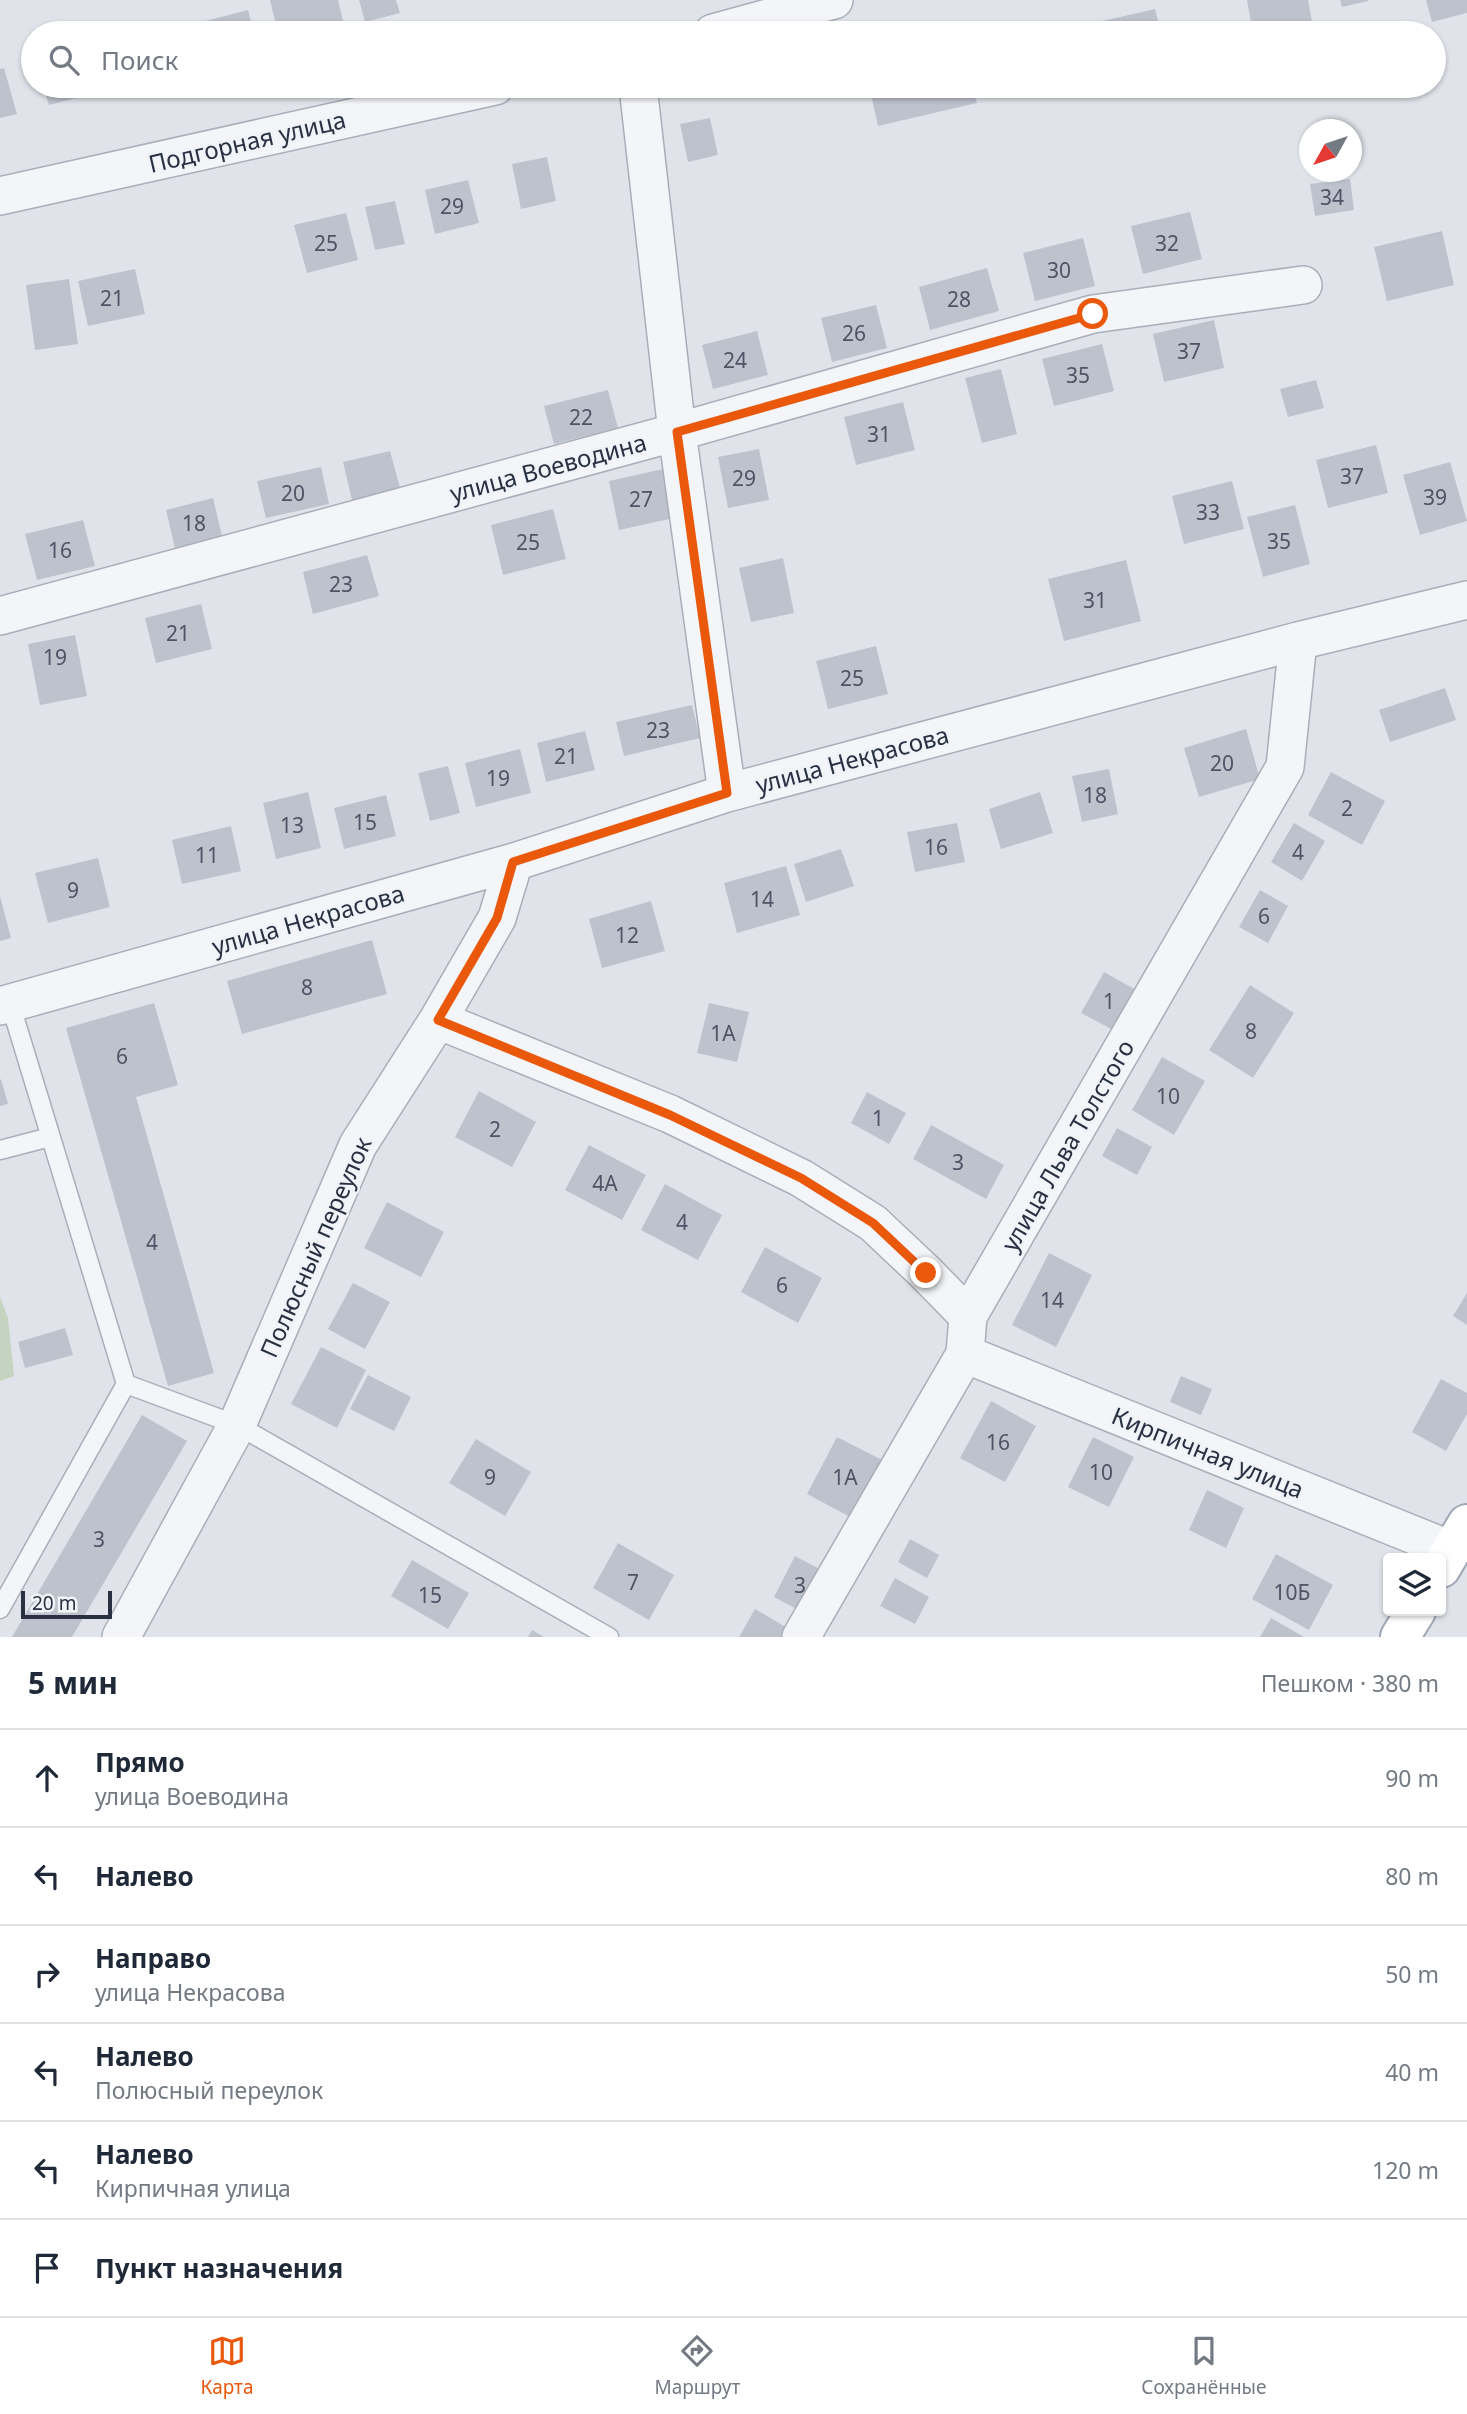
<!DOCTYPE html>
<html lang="ru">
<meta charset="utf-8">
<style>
body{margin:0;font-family:"Noto Sans",sans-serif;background:#f2f2f3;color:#1f2937}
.controls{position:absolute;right:21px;bottom:21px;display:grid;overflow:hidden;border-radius:7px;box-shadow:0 2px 5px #0004}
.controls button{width:63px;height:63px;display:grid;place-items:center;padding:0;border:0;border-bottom:2px solid #e0e1e3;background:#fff;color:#1f2937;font:35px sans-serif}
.compass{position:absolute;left:1299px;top:119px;width:63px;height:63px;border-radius:50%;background:#fff;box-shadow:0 2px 5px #0004;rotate:230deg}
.scale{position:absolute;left:21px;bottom:18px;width:91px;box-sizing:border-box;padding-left:7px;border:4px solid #283042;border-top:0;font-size:19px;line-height:24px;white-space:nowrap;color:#283042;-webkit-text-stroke:5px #f0f3f7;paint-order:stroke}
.stop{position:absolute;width:21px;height:21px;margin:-16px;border:5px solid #ea580c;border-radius:50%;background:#fff}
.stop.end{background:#ea580c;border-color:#fff;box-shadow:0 2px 7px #0008}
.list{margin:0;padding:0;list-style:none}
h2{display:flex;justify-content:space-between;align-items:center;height:91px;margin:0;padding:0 28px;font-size:30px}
h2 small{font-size:23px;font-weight:400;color:#747a83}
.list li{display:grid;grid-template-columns:46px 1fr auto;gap:21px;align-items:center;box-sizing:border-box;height:98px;padding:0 28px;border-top:2px solid #e0e1e3}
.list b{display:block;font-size:26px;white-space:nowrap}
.list p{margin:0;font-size:23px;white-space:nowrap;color:#747a83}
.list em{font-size:23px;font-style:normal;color:#747a83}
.icon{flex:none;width:38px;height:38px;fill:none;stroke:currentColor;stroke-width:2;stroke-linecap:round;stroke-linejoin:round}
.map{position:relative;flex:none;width:1467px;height:1637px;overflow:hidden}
.search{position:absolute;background:#fff;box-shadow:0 2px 5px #0004;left:21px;right:21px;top:21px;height:77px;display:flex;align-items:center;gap:18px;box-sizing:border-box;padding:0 24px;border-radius:38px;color:#747a83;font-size:26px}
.sheet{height:679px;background:#fff}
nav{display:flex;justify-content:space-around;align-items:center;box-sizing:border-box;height:98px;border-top:2px solid #e0e1e3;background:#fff;font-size:19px;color:#747a83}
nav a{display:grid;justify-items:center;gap:4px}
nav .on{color:#ea580c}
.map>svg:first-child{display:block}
.green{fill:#c5d4c1}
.building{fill:#bdc2cd}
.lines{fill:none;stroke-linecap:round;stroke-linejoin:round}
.service-casing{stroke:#a9aeb8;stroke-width:21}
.minor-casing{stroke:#a9aeb8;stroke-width:40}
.primary-casing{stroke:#9fa7b6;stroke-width:42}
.service{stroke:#f3f5f8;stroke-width:18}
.minor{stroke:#f3f5f8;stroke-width:37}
.primary{stroke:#fff;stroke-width:38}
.route{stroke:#ea580c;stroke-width:9}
.labels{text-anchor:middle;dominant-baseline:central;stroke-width:5;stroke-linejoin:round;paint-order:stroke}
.number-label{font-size:21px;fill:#4d5465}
.street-label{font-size:24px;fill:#283042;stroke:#f0f3f7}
</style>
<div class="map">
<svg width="1467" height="1637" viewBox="0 0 1467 1637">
<rect width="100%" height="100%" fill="#e0e4ea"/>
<path class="green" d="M0,1297L8,1318L14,1376L0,1381Z"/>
<path class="building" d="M270,0H338L345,29L328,33H278Z
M359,0H396L400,13L365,22Z
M1247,0H1308L1314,33H1253Z
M1340,0H1368V1L1342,7Z
M1426,0H1467V13L1432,22Z
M1155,9L1161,33H1087L1085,25Z
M248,10L254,33H196L194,24Z
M1226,22L1228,33H1178L1177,31Z
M4,68L17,114L0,118V69Z
M43,86H82L84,96L49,105Z
M869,86H973L977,103L878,126Z
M1011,86H1027L1028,87L1012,91Z
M1187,86H1220V87L1188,93Z
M710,118L718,155L688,162L680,124Z
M547,157L556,201L521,209L512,164Z
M1350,179L1354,210L1315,216L1310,184Z
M468,180L479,223L435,234L425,190Z
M395,201L405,244L375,250L365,207Z
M1190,212L1202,259L1143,274L1131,226Z
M346,213L358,260L307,273L294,225Z
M1442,231L1454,285L1387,301L1374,247Z
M1083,238L1095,286L1035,301L1023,253Z
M987,268L999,311L930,330L919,287Z
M135,269L145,314L88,326L78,281Z
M69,279L78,344L35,350L26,285Z
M876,305L887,348L832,362L821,318Z
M1214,320L1224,368L1164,382L1153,334Z
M757,331L768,375L713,389L702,345Z
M1102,344L1114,391L1054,406L1042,359Z
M1001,369L1017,434L982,443L965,378Z
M1316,380L1324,408L1288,417L1280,389Z
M608,390L618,428L554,444L544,406Z
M903,402L915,450L856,465L844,417Z
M1376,445L1388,493L1328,508L1316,460Z
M759,449L769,500L728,508L718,457Z
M390,451L400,488L352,500L343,462Z
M1450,462L1467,521L1420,535L1403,475Z
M321,467L329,504L266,518L257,481Z
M663,469L674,518L619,530L609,481Z
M1232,481L1244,529L1184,544L1172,496Z
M213,498L222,536L175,548L166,510Z
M1295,505L1310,564L1263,577L1247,517Z
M553,509L566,559L503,575L491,525Z
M83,520L95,566L37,580L25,534Z
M367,555L379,596L313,614L303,572Z
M783,558L794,613L751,622L739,568Z
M1126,560L1141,621L1064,641L1048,579Z
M201,604L212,649L156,663L145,618Z
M75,635L87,696L40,705L28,644Z
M876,646L888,694L828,709L816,661Z
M1445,688L1456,720L1390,742L1379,710Z
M692,705L700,738L624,756L616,722Z
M1246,729L1260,779L1199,797L1184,748Z
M585,731L595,770L546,782L537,743Z
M520,749L531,793L476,807L465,763Z
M448,766L460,813L430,821L418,773Z
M1109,769L1118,814L1082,822L1072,776Z
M1331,772L1385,801L1362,845L1308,815Z
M308,792L321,848L276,859L263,803Z
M1040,792L1053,833L1001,849L989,809Z
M386,795L396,836L344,849L334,808Z
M957,823L965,862L915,872L907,832Z
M1294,823L1325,841L1302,881L1271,862Z
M231,826L241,871L182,884L172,840Z
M841,849L854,886L806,902L794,864Z
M98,858L110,907L48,923L35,873Z
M786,866L800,915L737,933L724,883Z
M1260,890L1288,906L1268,943L1239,927Z
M0,896L11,938L0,941Z
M651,901L665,951L602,968L589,919Z
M372,940L387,994L242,1034L227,981Z
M1104,972L1136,990L1113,1030L1081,1013Z
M1250,985L1294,1013L1253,1078L1209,1050Z
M154,1003L178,1085L136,1097L214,1373L168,1386L66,1028Z
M709,1003L749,1012L737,1062L697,1053Z
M1162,1057L1205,1081L1174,1135L1132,1110Z
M1,1079L8,1104L0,1106V1080Z
M479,1091L536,1122L512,1167L455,1137Z
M867,1092L906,1113L889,1144L851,1123Z
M931,1125L1004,1165L986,1199L913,1159Z
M1117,1128L1152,1147L1137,1175L1102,1156Z
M589,1145L646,1175L622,1220L565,1190Z
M665,1184L722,1215L698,1260L641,1230Z
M387,1202L444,1232L421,1277L364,1248Z
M765,1247L822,1278L798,1323L741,1292Z
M1049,1253L1092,1275L1056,1347L1012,1325Z
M353,1283L390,1302L365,1349L328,1329Z
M1467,1293V1325L1453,1316Z
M65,1328L73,1355L25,1368L18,1342Z
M321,1347L366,1370L337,1428L291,1404Z
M368,1375L411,1397L394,1431L350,1409Z
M1181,1376L1212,1389L1201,1415L1170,1402Z
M1441,1379L1467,1393V1414L1446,1451L1412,1432Z
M991,1401L1036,1426L1005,1482L960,1458Z
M142,1415L187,1441L72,1637H12Z
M837,1437L882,1460L852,1518L807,1494Z
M1093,1437L1134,1457L1109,1507L1068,1487Z
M476,1439L531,1472L505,1516L449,1483Z
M1207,1490L1244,1508L1226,1548L1189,1530Z
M910,1539L939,1555L927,1578L898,1562Z
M618,1543L674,1575L649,1620L593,1588Z
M1276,1554L1333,1585L1309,1630L1252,1599Z
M795,1556L827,1573L806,1614L774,1597Z
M412,1560L469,1593L448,1629L391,1596Z
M895,1578L929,1597L915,1624L880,1606Z
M755,1609L789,1629L784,1637H739Z
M1271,1618L1304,1637H1260Z
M532,1630L544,1637H528Z"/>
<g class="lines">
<defs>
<path id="service" d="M0,1150L50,1137
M126,1384L237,1425L609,1637
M0,1609L126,1384L10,1003"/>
<path id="minor" d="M713,33L834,0
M638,86L677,432L727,793
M0,196L495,86
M0,616L677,432L1093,314L1303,285
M0,1006L514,862L727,793L1298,641L1467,600
M438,1020L670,1114L801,1178L873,1223L926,1273L968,1316
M965,1354L1451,1550
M121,1637L237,1425L358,1145L438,1020L497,918L514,862
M801,1637L965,1354L968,1316L1285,767L1298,641"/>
<path id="primary" d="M1441,1568L1467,1524
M1400,1637L1416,1611"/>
</defs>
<use href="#service" class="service-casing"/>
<use href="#minor" class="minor-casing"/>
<use href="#primary" class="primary-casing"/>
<use href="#service" class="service"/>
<use href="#minor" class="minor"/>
<use href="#primary" class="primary"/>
</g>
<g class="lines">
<path class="route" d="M926,1273L873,1223L801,1178L670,1115L438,1020L497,918L513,862L727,793L677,432L1093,314"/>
</g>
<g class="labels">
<g class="number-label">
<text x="1332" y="197">34</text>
<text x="452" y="206">29</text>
<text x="326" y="243">25</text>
<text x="1167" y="243">32</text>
<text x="1059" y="270">30</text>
<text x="112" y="298">21</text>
<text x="959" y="299">28</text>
<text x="854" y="333">26</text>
<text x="1189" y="351">37</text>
<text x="735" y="360">24</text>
<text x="1078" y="375">35</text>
<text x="581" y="417">22</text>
<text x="879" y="434">31</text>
<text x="1352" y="476">37</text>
<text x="744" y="478">29</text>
<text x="293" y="493">20</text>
<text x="1435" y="497">39</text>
<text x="641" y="499">27</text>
<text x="1208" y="512">33</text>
<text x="194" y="523">18</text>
<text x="1279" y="541">35</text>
<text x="528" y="542">25</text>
<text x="60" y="550">16</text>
<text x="341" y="584">23</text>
<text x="1095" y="600">31</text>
<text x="178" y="633">21</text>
<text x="55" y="657">19</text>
<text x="852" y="678">25</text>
<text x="658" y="730">23</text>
<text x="566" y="756">21</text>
<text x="1222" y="763">20</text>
<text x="498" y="778">19</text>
<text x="1095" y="795">18</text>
<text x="1347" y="808">2</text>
<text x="365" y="822">15</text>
<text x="292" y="825">13</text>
<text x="936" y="847">16</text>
<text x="1298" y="852">4</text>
<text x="207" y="855">11</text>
<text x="73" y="890">9</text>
<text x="762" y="899">14</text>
<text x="1264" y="916">6</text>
<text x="627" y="935">12</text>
<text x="307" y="987">8</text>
<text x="1109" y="1001">1</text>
<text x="1251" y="1031">8</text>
<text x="723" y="1033">1А</text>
<text x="122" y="1056">6</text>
<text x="1168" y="1096">10</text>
<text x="878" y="1118">1</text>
<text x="495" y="1129">2</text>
<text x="958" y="1162">3</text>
<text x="605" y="1183">4А</text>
<text x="682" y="1222">4</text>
<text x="152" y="1242">4</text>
<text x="782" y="1285">6</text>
<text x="1052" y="1300">14</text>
<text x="998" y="1442">16</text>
<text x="1101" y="1472">10</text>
<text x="490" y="1477">9</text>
<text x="845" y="1477">1А</text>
<text x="99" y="1539">3</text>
<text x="633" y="1582">7</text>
<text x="800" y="1585">3</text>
<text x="1292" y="1592">10Б</text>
<text x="430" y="1595">15</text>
</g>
<g class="street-label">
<text transform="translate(247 141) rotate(-13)">Подгорная улица</text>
<text transform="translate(548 467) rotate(-15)">улица Воеводина</text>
<text transform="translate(852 759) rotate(-15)">улица Некрасова</text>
<text transform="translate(308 919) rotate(-16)">улица Некрасова</text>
<text transform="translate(1067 1145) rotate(-60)">улица Льва Толстого</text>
<text transform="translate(315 1247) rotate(-66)">Полюсный переулок</text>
<text transform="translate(1208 1452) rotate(22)">Кирпичная улица</text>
</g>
</g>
</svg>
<div class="controls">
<button><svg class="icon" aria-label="layers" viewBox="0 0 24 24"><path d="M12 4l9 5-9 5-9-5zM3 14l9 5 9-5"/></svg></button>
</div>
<svg class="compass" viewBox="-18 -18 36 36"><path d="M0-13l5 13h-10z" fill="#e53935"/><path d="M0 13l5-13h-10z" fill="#747a83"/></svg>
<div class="scale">20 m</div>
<div class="stop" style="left:1093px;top:314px"></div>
<div class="stop end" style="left:926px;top:1273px"></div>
<div class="search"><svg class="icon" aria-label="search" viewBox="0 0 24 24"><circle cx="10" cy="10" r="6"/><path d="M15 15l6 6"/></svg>Поиск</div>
</div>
<section class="sheet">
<h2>5 мин<small>Пешком · 380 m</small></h2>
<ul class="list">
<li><svg class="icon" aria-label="ahead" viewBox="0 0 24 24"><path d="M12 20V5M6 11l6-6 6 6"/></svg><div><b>Прямо</b><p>улица Воеводина</p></div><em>90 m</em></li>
<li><svg class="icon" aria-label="left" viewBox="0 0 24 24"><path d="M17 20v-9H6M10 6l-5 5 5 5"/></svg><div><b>Налево</b></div><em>80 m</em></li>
<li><svg class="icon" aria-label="right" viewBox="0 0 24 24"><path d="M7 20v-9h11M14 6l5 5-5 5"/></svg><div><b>Направо</b><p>улица Некрасова</p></div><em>50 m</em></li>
<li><svg class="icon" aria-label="left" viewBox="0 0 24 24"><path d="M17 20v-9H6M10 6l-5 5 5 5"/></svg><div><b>Налево</b><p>Полюсный переулок</p></div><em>40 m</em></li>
<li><svg class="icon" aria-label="left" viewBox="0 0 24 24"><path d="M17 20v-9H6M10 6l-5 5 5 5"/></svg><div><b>Налево</b><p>Кирпичная улица</p></div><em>120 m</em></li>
<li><svg class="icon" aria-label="arrive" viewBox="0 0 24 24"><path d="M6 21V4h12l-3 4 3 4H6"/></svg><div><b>Пункт назначения</b></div></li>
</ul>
</section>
<nav>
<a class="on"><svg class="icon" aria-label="map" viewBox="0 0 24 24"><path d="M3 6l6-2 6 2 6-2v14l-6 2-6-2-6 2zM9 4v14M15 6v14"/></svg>Карта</a>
<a><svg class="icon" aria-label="directions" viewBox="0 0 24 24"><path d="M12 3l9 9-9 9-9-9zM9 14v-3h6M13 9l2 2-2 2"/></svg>Маршрут</a>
<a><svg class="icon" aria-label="saved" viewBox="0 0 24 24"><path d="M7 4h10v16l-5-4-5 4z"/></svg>Сохранённые</a>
</nav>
